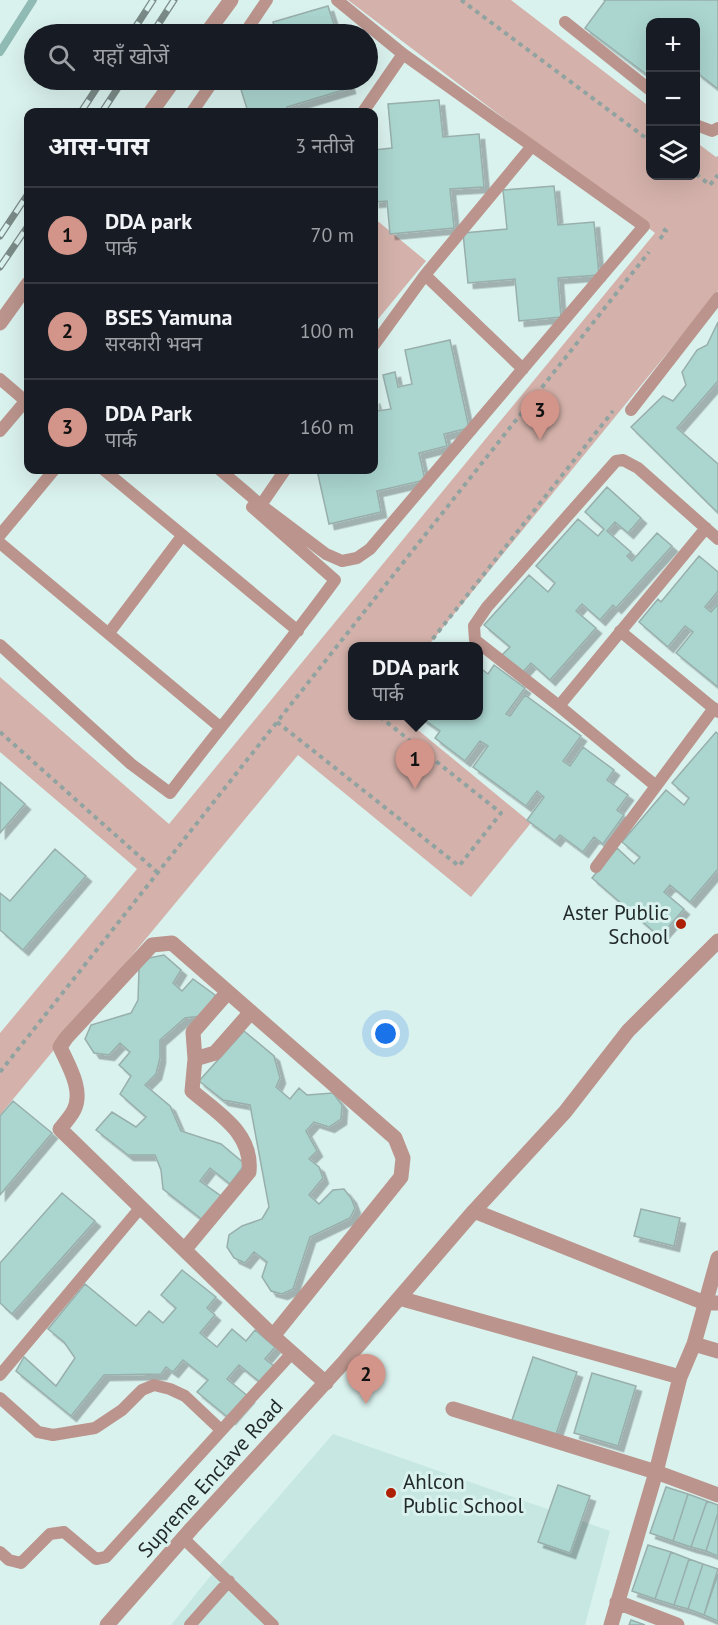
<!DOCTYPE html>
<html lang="hi">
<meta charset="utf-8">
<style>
body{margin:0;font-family:"PT Sans","Noto Sans Devanagari",sans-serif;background:#20242c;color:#f1f3f6}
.controls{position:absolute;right:18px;top:18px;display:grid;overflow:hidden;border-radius:12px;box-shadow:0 6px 24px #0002}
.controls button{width:54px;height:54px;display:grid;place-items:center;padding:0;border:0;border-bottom:2px solid #363941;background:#171b24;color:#f1f3f6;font:30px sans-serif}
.you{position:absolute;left:386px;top:1034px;width:21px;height:21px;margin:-15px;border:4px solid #fff;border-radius:50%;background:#1a73e8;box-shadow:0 0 0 9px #1a73e833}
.badge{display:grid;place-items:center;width:39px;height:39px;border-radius:50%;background:#d3948a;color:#111;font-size:20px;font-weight:700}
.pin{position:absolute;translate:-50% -50px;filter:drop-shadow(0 2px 3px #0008)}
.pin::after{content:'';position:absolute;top:32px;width:21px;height:18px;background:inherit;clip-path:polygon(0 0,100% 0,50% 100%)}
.popup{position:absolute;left:348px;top:642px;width:135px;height:78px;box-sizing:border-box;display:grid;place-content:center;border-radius:12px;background:#171b24;filter:drop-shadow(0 2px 4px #0005);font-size:20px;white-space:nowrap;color:#9ea1a6}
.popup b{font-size:22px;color:#f1f3f6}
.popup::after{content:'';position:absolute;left:50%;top:100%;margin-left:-12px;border:12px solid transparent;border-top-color:#171b24}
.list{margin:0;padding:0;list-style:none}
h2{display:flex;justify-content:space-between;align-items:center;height:78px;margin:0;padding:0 24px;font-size:26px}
h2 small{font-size:20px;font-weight:400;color:#9ea1a6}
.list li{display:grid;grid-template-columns:39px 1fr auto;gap:18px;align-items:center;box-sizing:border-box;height:96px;padding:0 24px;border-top:2px solid #363941}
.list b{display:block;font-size:22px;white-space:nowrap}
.list p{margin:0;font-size:20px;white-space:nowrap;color:#9ea1a6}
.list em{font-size:20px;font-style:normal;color:#9ea1a6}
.icon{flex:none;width:33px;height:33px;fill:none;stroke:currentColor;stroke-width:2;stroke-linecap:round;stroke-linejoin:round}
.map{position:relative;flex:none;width:718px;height:1625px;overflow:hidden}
.search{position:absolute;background:#171b24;box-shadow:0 6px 24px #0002;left:24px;top:24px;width:354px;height:66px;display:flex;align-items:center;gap:15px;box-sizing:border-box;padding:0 21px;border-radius:33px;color:#9ea1a6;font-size:22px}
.panel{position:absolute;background:#171b24;box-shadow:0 6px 24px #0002;left:24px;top:108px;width:354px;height:366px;border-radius:12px}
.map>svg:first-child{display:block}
.built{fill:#c6e7e2}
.green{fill:#d4b2ab}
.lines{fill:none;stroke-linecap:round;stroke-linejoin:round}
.stream{stroke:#90bab4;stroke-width:8}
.building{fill:#abd5cf;stroke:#98afac;stroke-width:1.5;filter:url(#shadow)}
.path{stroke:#91a3a0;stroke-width:4;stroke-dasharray:4.5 4.5;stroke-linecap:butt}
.lane{stroke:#bb958d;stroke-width:12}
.street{stroke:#bb958d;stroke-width:15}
.rail-casing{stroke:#7b8b88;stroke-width:7}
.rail{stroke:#daf2ee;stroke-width:4.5;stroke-dasharray:14;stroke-linecap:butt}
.poi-dot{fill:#ae2006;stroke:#daf2ee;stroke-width:2}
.labels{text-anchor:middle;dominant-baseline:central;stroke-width:6;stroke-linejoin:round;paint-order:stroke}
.poi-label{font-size:21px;fill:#222b2a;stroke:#daf2ee;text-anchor:end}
.street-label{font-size:21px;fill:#222b2a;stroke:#daf2ee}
</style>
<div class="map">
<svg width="718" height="1625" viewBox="0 0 718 1625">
<defs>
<filter id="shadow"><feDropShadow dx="5.5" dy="5.5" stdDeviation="0" flood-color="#0004"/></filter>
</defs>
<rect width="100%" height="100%" fill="#daf2ee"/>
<path class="built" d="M333,1434L610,1531L585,1625H171L216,1569Z"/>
<path class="green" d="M348,0H511L650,107V176H696V142L716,157L718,156V291L428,646H352V716H401L531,823L471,897L298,755L0,1115V1033L137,869L0,752V677L169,824L655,233Z
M374,218L426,261L374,324Z"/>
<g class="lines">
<path class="stream" d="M0,52L33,0"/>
</g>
<path class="building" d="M604,0H718V89L696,72V22H650V77L585,28L605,1Z
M328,6L337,34H276L273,22Z
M252,80H348L350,88L287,107L289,112H248L239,83Z
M439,100L443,137L479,134L484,187L450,189L454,228L390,234L387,201L374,202V150L392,148L388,104Z
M554,186L558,225L594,222L599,275L558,278L561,317L519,321L515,279L468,283L463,233L507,229L503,190Z
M718,322V381L677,428L718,464V513L631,427L663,396L673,401L686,385L682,372L697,350L707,345Z
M450,340L469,428L444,434L447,446L419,453L425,480L377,491L381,512L329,524L317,470H374V398L378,411L391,409L383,375L395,372L398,387L412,384L405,350Z
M607,487L641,518L628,533L615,522L607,531L631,552L627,556L632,561L657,533L672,546L616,608L613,605L600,620L582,604L576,611L596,628L550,680L531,663L522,673L502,655L510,647L484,625L529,575L548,592L555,583L536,566L578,519L598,536L604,529L585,512Z
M699,556L718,572V591L705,607L711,612L718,604V687L676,653L693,632L685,626L668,647L639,622L658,599L661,602Z
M494,665L525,688L506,714L510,716L525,695L581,736L563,761L570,766L583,747L614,770L607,780L628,795L617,810L624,815L603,844L594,837L583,852L560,835L555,841L527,820L544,797L537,791L526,806L473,767L488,746L480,741L465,761L435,738L440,731L419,716H478V666L488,674Z
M716,732L718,734V869L690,902L670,885L664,892L684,909L660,937L592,878L617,848L634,864L640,857L622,842L666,790L684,805L689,798L672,783Z
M0,782L25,804L0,833Z
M55,849L86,876L23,950L0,930V893L10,901Z
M164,955L181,970L173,983L182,991L193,979L215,995L210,1009L201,1016L185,1018L160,1040V1058L156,1074L145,1085L170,1106L181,1131L221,1144L245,1164L230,1184L210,1168L200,1181L221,1196L204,1221L163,1189L161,1170L155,1155H128L96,1130L112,1112L136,1127L146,1117L120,1094L131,1076L119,1065L130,1052L120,1043L109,1055L94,1053L85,1039L91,1025L131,1013L138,1000L139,968L149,958Z
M244,1031L274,1056L280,1078L276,1087L290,1099L299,1088L307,1095L333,1093L342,1105L341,1119L329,1127L314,1122L306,1131L317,1151L309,1159L319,1167L323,1178L309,1195L319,1204L333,1190L344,1189L351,1198L355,1208L350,1218L310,1237L293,1289L282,1294L271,1291L262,1277L267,1262L254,1252L245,1263L234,1258L227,1247L229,1235L242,1226L262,1219L269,1207L250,1105L223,1100L199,1081Z
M13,1101L52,1133L0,1195V1116Z
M62,1193L95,1221L12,1314L0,1303V1263Z
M641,1209L680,1218L674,1246L634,1236Z
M182,1270L216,1297L207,1308L215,1315L200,1333L217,1347L232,1329L246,1341L255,1330L275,1347L265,1359L274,1366L261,1383L239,1365L227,1379L249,1397L230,1419L197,1392L208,1380L183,1360L173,1372L166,1367L161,1374L104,1375L71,1416L16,1371L24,1357L56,1386L75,1358L64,1342L48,1329L85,1284L136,1326L149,1311L163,1323L176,1308L161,1295Z
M533,1357L577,1372L556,1434L512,1420Z
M592,1373L636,1386L618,1446L574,1433Z
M558,1485L590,1496L570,1553L538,1542Z
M666,1487L688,1494L673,1541L650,1533Z
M688,1494L707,1501L691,1547L673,1541Z
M707,1501L718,1505V1513L706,1551L691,1547Z
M718,1513V1556L706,1551Z
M648,1545L671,1552L655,1599L632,1591Z
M671,1552L689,1559L674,1605L655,1599Z
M689,1559L703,1564L688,1609L674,1605Z
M703,1564L718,1569L704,1615L688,1609Z
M718,1574V1621L704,1615Z
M631,1620L645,1625H629Z"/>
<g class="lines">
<path class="path" d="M461,0L650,141
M696,174L710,185L718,175
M660,239L666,231L661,227
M427,646L613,411
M277,722L459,866L501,813L379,716
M0,732L158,873
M0,1072L649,252"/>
<path class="lane" d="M565,22L650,90
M244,34L267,0
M192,112L214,80
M363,112L403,54
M696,125L712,131L718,128
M425,275L532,146
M374,345L425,275L523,369
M0,379L28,403
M631,410L718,298
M0,431L28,398
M104,470L298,631
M220,470L261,505L326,554L342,561L357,558L370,549L644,226L403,54L337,0
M261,505L285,470
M0,535L54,470
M0,543L220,727
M620,631L718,712
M109,633L182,536
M0,645L131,764L170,793C224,722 282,653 335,580L252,507
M559,706L706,528
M656,786L559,706L475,640L474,626L487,607L616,461L623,460L638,468L718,539
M596,867L714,708
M0,1375L141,1207
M0,1398L38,1432L53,1435L95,1428L122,1410L142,1390L154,1385L170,1389L185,1396L221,1430
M183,1538L273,1625
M0,1552L9,1560L21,1563L50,1534L64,1532L96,1559L106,1557L292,1353
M190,1625L229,1581"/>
<path class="street" d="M206,34L231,0
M151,112L174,80
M0,323L28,284
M228,992L193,1032L195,1059L215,1053L251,1012
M474,1211L705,1303H718
M185,1249L249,1172C253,1133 219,1114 192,1091L195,1059
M399,1298L680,1377
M273,1336L401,1177L403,1158L395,1138L172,943L152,945L66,1038L60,1047C68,1065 84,1090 74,1110C71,1116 65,1123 60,1129L273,1336L326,1383
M694,1344L718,1351
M453,1409L656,1472L718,1495
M617,1602L677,1625
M107,1625L192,1528L345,1361L474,1211L565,1112L628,1031L718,941
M611,1625L656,1472L680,1377L694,1344L718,1258"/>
<defs>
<path id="rail" d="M131,34L153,0
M152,34L174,0
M81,112L102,80
M102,112L123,80
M0,236L28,194
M0,267L28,226"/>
</defs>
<use href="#rail" class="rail-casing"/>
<use href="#rail" class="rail"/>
</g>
<g class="poi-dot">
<circle cx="681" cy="924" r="6"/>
<circle cx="391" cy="1493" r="6"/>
</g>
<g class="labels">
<g class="poi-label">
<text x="669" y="912">Aster Public<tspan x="669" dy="24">School</tspan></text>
<text x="403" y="1481" text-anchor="start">Ahlcon<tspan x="403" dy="24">Public School</tspan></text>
</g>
<g class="street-label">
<text transform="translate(210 1478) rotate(-48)">Supreme Enclave Road</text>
</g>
</g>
</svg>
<div class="controls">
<button>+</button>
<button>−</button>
<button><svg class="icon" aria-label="layers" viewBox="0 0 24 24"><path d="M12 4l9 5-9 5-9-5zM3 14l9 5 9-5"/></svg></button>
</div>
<div class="you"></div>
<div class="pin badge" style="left:415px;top:789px">1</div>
<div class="popup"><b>DDA park</b>पार्क</div>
<div class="pin badge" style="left:366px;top:1404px">2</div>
<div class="pin badge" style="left:540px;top:440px">3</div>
<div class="search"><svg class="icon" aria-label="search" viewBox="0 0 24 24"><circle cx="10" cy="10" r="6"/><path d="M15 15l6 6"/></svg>यहाँ खोजें</div>
<section class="panel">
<h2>आस-पास<small>3 नतीजे</small></h2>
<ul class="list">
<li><span class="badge">1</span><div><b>DDA park</b><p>पार्क</p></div><em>70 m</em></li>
<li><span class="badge">2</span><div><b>BSES Yamuna</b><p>सरकारी भवन</p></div><em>100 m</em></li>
<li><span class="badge">3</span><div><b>DDA Park</b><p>पार्क</p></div><em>160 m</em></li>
</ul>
</section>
</div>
